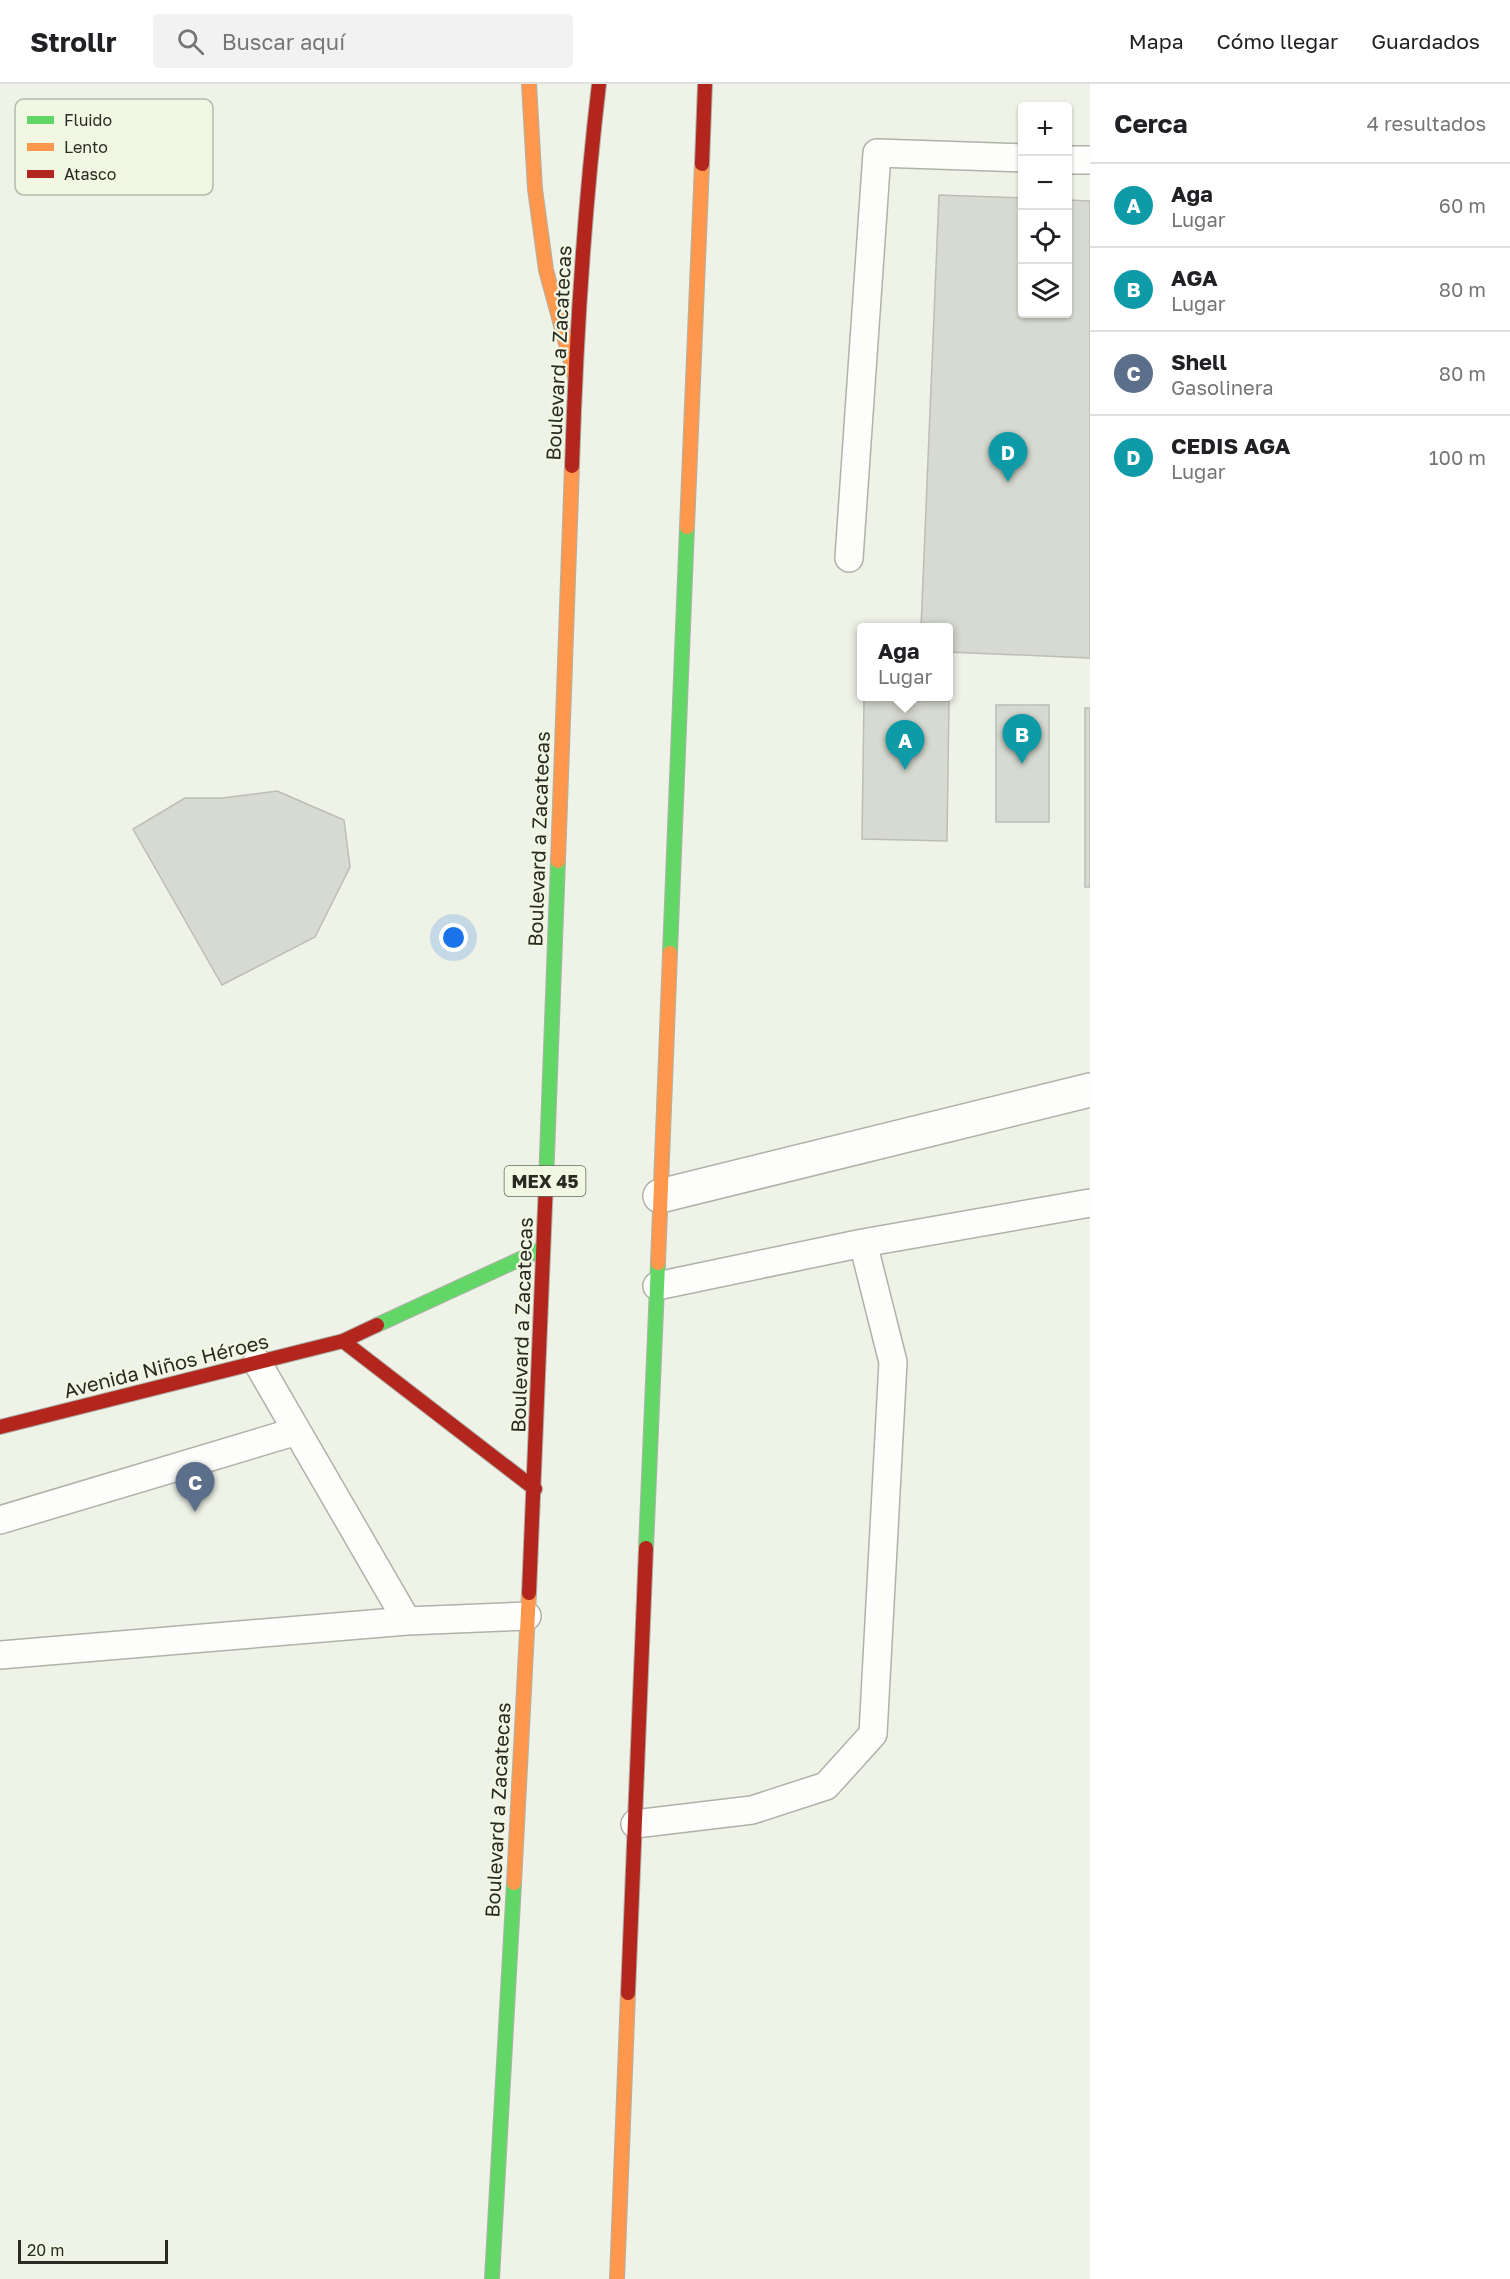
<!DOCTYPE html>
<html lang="es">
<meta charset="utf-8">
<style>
body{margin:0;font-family:"Golos Text",sans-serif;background:#f2f2f2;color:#202124}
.controls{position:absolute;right:18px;top:18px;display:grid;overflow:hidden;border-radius:6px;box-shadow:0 2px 4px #0004}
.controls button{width:54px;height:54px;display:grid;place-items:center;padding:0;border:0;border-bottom:2px solid #e0e0e0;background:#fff;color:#202124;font:30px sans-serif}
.scale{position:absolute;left:18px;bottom:15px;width:150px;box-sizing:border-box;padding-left:6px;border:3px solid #292b23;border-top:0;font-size:16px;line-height:21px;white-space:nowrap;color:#292b23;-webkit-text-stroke:4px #f1f7e2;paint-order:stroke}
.you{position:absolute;left:454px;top:854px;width:21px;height:21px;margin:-15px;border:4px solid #fff;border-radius:50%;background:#1a73e8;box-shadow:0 0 0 9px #1a73e833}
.badge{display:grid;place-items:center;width:39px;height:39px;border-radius:50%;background:#6e7168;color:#fff;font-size:20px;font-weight:700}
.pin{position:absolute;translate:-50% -50px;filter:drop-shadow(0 2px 3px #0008)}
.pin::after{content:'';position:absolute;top:32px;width:21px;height:18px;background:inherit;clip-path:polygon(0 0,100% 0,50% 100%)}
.popup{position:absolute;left:857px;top:539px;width:96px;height:78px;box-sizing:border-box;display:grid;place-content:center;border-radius:6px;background:#fff;filter:drop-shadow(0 2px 4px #0005);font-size:20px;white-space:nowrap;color:#757577}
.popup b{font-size:22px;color:#202124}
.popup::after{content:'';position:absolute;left:50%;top:100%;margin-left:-12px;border:12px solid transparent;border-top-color:#fff}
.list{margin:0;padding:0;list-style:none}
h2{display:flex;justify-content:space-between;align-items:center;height:78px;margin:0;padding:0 24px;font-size:26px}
h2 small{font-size:20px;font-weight:400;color:#757577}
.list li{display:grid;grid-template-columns:39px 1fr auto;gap:18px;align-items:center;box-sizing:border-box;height:84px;padding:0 24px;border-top:2px solid #e0e0e0}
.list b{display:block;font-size:22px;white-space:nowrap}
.list p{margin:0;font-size:20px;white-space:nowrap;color:#757577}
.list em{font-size:20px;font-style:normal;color:#757577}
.icon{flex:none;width:33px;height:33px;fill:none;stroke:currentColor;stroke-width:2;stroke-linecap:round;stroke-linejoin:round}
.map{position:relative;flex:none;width:1090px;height:2195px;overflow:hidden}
header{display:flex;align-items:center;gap:36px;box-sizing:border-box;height:84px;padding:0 30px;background:#fff;border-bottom:2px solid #e0e0e0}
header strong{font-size:28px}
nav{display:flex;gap:33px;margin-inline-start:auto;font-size:21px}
.search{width:420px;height:54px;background:#f2f2f2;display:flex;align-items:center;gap:15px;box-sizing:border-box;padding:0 21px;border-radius:6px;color:#757577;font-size:22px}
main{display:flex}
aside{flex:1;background:#fff}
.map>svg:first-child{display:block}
.building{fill:#d7dad0;stroke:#bcbeb6;stroke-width:1.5}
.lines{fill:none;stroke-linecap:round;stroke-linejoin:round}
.lane-casing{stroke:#afb2a9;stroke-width:30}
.street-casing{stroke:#afb2a9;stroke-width:36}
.fast-casing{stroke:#afb2a9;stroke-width:16}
.slow-casing{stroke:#afb2a9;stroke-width:16}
.jam-casing{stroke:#afb2a9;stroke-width:16}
.lane{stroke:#fdfdfb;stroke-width:27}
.street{stroke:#fdfdfb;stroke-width:33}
.fast{stroke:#63d668;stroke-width:14}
.slow{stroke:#ff974d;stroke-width:14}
.jam{stroke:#b3261e;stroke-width:14}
.labels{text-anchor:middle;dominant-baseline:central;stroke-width:4.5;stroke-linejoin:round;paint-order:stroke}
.shield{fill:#f1f7e2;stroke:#65685c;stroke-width:1.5}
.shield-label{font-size:18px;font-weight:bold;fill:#292b23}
.street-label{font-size:20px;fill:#292b23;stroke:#f1f7e2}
.key{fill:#f1f7e2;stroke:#b5baa9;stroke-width:1.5}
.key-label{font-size:16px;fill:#292b23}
</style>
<header>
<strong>Strollr</strong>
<div class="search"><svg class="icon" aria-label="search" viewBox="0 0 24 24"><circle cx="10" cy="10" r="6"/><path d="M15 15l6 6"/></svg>Buscar aquí</div>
<nav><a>Mapa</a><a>Cómo llegar</a><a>Guardados</a></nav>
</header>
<main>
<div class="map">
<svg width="1090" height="2195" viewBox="0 0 1090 2195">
<rect width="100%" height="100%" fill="#eff2e7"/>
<path class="building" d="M939,111L1022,114V230H1068V116L1090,117V574L948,568V544H921Z
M864,616L949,617L947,757L862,755Z
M996,621H1049V738H996Z
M1085,624H1090V803H1085Z
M277,707L344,736L350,783L315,853L222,901L133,745L185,714H222Z"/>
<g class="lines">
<defs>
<path id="lane" d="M1068,76H1090
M849,474L877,69L1022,74
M657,1202L863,1159L1090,1119
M257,1278L407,1537
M0,1436L297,1347
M0,1571L407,1537L527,1532
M635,1740L752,1726L826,1702L873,1650L893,1278L863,1159"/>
<path id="street" d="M660,1112L1090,1006"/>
<path id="fast" d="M670,869L687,443
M546,1098L558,777
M377,1241L542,1165
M646,1464L658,1179
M492,2195L514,1799"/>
<path id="slow" d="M529,0L535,105L546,186L575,293
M687,443L702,80
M558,777L572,382
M658,1179L670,869
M514,1799L529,1509
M617,2195L628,1909"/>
<path id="jam" d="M702,80L705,0
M572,382C576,254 584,127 599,0
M343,1257L535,1405
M0,1343L343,1257L377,1241
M529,1509L546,1098
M628,1909L646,1464"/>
</defs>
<use href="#lane" class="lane-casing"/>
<use href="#street" class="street-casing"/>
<use href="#fast" class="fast-casing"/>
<use href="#slow" class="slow-casing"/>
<use href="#jam" class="jam-casing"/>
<use href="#lane" class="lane"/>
<use href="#street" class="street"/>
<use href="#fast" class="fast"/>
<use href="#slow" class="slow"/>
<use href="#jam" class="jam"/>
</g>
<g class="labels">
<rect class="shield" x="504.5" y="1082" width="81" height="30" rx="4.5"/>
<g class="shield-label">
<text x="545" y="1097">MEX 45</text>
</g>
<g class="street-label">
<text transform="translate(558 269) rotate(-87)">Boulevard a Zacatecas</text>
<text transform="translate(538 755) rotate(-88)">Boulevard a Zacatecas</text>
<text transform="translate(521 1241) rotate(-88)">Boulevard a Zacatecas</text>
<text transform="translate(166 1281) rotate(-14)">Avenida Niños Héroes</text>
<text transform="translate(497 1726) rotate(-87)">Boulevard a Zacatecas</text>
</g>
</g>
<rect x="15" y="15" width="198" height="96" rx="9" class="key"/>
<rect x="27" y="32" width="27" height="8" fill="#63d668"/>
<rect x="27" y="59" width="27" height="8" fill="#ff974d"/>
<rect x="27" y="86" width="27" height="8" fill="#b3261e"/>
<g class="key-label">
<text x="64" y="42">Fluido</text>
<text x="64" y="69">Lento</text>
<text x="64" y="96">Atasco</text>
</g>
</svg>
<div class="controls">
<button>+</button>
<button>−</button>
<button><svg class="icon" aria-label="locate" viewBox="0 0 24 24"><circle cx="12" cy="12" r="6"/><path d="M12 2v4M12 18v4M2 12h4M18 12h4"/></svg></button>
<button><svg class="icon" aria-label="layers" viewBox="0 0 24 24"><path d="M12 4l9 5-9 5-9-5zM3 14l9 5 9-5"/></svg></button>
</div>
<div class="scale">20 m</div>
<div class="you"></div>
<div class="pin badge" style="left:905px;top:686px;background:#0f9aa8">A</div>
<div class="popup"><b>Aga</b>Lugar</div>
<div class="pin badge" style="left:1022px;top:680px;background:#0f9aa8">B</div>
<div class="pin badge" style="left:195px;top:1428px;background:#5c6f8a">C</div>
<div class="pin badge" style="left:1008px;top:398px;background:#0f9aa8">D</div>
</div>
<aside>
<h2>Cerca<small>4 resultados</small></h2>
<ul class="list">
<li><span class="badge" style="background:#0f9aa8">A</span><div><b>Aga</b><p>Lugar</p></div><em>60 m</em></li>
<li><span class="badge" style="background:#0f9aa8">B</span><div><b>AGA</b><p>Lugar</p></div><em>80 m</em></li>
<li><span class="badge" style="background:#5c6f8a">C</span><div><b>Shell</b><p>Gasolinera</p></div><em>80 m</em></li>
<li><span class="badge" style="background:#0f9aa8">D</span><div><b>CEDIS AGA</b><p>Lugar</p></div><em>100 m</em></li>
</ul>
</aside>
</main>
